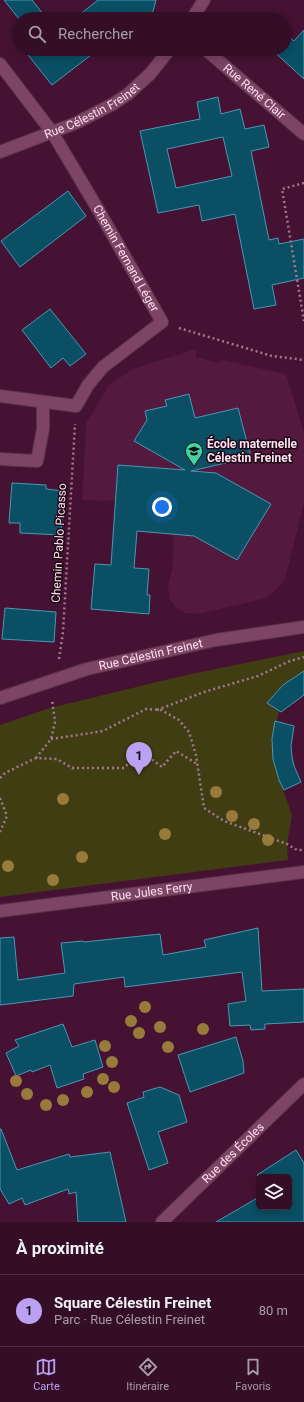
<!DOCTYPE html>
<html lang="fr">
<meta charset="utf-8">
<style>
body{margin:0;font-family:Roboto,sans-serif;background:#3f1c32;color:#f1f3f6}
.controls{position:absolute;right:12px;bottom:12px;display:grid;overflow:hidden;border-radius:6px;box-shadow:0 2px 10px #0003}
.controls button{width:36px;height:36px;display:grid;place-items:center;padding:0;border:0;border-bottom:1px solid #4e2e43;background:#340e26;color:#f1f3f6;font:20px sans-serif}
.you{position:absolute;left:162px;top:507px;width:14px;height:14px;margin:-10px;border:3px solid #fff;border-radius:50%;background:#1a73e8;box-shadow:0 0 0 6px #1a73e833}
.badge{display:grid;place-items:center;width:26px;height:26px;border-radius:50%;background:#bca0f2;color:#111;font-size:13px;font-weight:700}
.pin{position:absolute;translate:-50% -33px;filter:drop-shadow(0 1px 2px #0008)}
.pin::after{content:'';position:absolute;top:21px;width:14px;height:12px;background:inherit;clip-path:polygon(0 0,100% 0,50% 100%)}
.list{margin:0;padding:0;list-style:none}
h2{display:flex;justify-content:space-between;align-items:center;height:52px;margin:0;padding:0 16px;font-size:17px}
h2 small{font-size:13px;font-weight:400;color:#a99ca7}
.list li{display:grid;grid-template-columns:26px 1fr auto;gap:12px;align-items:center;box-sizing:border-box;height:72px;padding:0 16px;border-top:1px solid #4e2e43}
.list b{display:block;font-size:15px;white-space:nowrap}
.list p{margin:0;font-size:13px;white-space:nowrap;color:#a99ca7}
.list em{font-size:13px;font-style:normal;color:#a99ca7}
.icon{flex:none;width:22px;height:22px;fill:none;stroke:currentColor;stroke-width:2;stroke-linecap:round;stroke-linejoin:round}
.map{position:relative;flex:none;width:304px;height:1222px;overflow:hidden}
.search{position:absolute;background:#340e26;box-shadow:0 2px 10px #0003;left:12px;right:12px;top:12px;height:44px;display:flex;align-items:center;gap:10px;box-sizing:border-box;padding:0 14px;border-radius:22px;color:#a99ca7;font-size:15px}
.sheet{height:124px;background:#340e26}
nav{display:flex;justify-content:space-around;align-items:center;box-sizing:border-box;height:56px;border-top:1px solid #4e2e43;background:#340e26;font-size:11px;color:#a99ca7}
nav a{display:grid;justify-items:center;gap:2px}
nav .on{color:#bca0f2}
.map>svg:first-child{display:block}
.built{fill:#53193f}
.green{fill:#413d12}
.building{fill:#0a4f64;stroke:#4898b5;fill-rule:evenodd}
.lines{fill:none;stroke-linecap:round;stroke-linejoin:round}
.street-casing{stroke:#59324a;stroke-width:14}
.path{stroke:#a17991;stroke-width:2.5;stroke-dasharray:2 3;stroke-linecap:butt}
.street{stroke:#7c4465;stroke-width:12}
.tree{fill:#987a3a}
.labels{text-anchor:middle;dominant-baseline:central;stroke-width:3;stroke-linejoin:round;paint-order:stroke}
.street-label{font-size:12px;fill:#fee2f0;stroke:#1f0917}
.poi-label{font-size:12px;font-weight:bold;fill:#fee2f0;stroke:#1f0917;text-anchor:start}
</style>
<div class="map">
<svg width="304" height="1222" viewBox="0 0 304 1222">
<rect width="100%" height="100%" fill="#461233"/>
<path class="built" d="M196,349V357L217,363L222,360L286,374L304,432V503L285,580L267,598L199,614L186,613L176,608L170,599L168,586L172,570L174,534L152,518L120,538H112L115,501L82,500L86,423L109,385L133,369Z"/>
<path class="green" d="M304,651V672L283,685L268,703L279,711L272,739V748L276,770L292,815L287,844L288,860L0,897V725L50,708L182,676Z"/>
<path class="building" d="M4,0H32L47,19H19Z
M98,0H156L151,19H74Z
M304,30V79L271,49H285V33L294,41Z
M36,49H99L52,85L28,55Z
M218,97L221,114L240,109L245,129L264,125L269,147L251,151L269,240L278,238L279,244L304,239V278L272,285L276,305L254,309L235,214L202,221L199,205L158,213L140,131L200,119L197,102ZM223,137L232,176L176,188L167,149Z
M68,191L86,216L20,267L1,241Z
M50,309L86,354L70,366L63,358L51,368L22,330Z
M189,394L195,418L238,408L251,457L191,471L216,473L271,504L237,560L194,536L137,531L134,568L149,569L147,595H150L149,614L91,609L95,564L111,565L118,465L185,470L134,441L147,420L145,411L167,406L165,400Z
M12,483L46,485V489L64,491L61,535L20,533V523H9Z
M5,608L56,612L54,642L2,639Z
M304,671V695L281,712L267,703L283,685Z
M275,721L294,726L291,746L292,757L294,766L301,782L284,790L279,780L273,759L272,739Z
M258,928L262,991L304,989V1022L265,1024V1029L251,1030L250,1025L230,1026L228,1004L246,1001L242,972L125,987L124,977L74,984L73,996L0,1005V938L14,937L18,980L65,973L61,943L83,941L84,942L160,934L163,955L206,947L204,940Z
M63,1024L72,1047L95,1040L103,1067L83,1074L84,1079L57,1088L50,1065L32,1072L31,1070L16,1076L6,1053L19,1046L15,1040Z
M236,1037L243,1061L244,1073L190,1092L178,1055Z
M160,1087L179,1095L187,1122L158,1132L168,1163L149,1170L127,1103L144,1097L143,1092Z
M0,1129H1L17,1170L69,1154L70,1157L110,1152L126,1222H78L76,1192L69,1194L68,1189L25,1205L22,1198L9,1204L0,1189Z
M296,1150L304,1163V1222H216L259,1197V1207H289V1177H259L257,1175Z"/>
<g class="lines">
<defs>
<g id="street">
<path d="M192,19L204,0"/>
<path id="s1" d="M205,49L304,134"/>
<path id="s2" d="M0,64L52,132L99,211L162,322L103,367L88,385L76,406L0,396"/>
<path id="s3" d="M0,152L76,123L113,104L128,94L150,74L170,49"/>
<path d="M0,459L37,461L43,429V402"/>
<path id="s4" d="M0,698L87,669L216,640L304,627"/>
<path id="s5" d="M0,911L304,872"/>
<path id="s6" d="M162,1222L304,1084"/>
</g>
</defs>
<use href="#street" class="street-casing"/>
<path class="path" d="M304,183L282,189L304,321
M179,328L272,356L304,360
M59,659L63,632L75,424
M157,710L204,692L258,676L290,661L304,657
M51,739L103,731L146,709L161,710L179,720L189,732L196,755L204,808L224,821L287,844L297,850H304
M36,758L51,739L55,722L52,699
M0,778L5,773L36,758L57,759L72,768H124L141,751L162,767L176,751L197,764
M0,798L7,816L0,832"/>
<use href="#street" class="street"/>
</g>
<g class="tree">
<circle cx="216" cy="792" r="6"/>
<circle cx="63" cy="799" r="6"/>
<circle cx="232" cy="816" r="6"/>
<circle cx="254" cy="824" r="6"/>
<circle cx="165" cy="834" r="6"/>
<circle cx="268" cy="840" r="6"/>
<circle cx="82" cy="857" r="6"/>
<circle cx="8" cy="866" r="6"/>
<circle cx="53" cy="880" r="6"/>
<circle cx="145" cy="1007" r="6"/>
<circle cx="131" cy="1021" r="6"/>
<circle cx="160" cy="1027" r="6"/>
<circle cx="203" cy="1029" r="6"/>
<circle cx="139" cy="1033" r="6"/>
<circle cx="105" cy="1046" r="6"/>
<circle cx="168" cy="1047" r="6"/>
<circle cx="112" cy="1062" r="6"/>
<circle cx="103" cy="1079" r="6"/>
<circle cx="16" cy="1081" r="6"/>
<circle cx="114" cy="1087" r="6"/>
<circle cx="87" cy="1092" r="6"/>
<circle cx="27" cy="1094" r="6"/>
<circle cx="63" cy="1100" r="6"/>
<circle cx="46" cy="1105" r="6"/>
</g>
<defs>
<symbol id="school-pin" viewBox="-11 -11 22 30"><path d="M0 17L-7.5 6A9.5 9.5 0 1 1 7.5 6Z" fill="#43d4a0" stroke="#1f0917"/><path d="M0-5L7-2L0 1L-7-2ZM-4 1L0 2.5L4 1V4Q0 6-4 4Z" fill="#111"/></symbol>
</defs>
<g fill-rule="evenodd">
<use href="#school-pin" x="184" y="441" width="20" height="27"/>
</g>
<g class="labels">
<g class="street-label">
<text stroke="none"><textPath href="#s1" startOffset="65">Rue René Clair</textPath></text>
<text stroke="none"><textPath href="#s3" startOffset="101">Rue Célestin Freinet</textPath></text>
<text stroke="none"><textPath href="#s2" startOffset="232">Chemin Fernand Léger</textPath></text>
<text transform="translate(59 543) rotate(-87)">Chemin Pablo Picasso</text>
<text stroke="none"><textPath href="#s4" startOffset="157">Rue Célestin Freinet</textPath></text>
<text stroke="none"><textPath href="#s5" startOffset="153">Rue Jules Ferry</textPath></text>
<text stroke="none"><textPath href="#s6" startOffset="99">Rue des Écoles</textPath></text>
</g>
<g class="poi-label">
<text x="207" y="444">École maternelle<tspan x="207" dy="14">Célestin Freinet</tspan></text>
</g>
</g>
</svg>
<div class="controls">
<button><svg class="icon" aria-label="layers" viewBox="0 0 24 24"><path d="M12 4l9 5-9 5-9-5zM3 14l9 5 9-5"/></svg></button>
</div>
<div class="you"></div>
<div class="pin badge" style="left:139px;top:775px">1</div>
<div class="search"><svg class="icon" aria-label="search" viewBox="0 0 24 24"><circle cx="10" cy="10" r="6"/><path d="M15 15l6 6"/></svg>Rechercher</div>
</div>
<section class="sheet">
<h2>À proximité<small></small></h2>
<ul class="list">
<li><span class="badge">1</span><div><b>Square Célestin Freinet</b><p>Parc · Rue Célestin Freinet</p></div><em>80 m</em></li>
</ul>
</section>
<nav>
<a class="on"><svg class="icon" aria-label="map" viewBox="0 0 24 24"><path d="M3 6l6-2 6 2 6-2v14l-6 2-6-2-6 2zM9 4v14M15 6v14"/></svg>Carte</a>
<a><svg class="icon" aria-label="directions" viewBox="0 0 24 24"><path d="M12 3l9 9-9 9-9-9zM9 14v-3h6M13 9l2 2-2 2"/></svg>Itinéraire</a>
<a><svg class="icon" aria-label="saved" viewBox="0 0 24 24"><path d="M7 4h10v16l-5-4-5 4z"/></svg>Favoris</a>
</nav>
